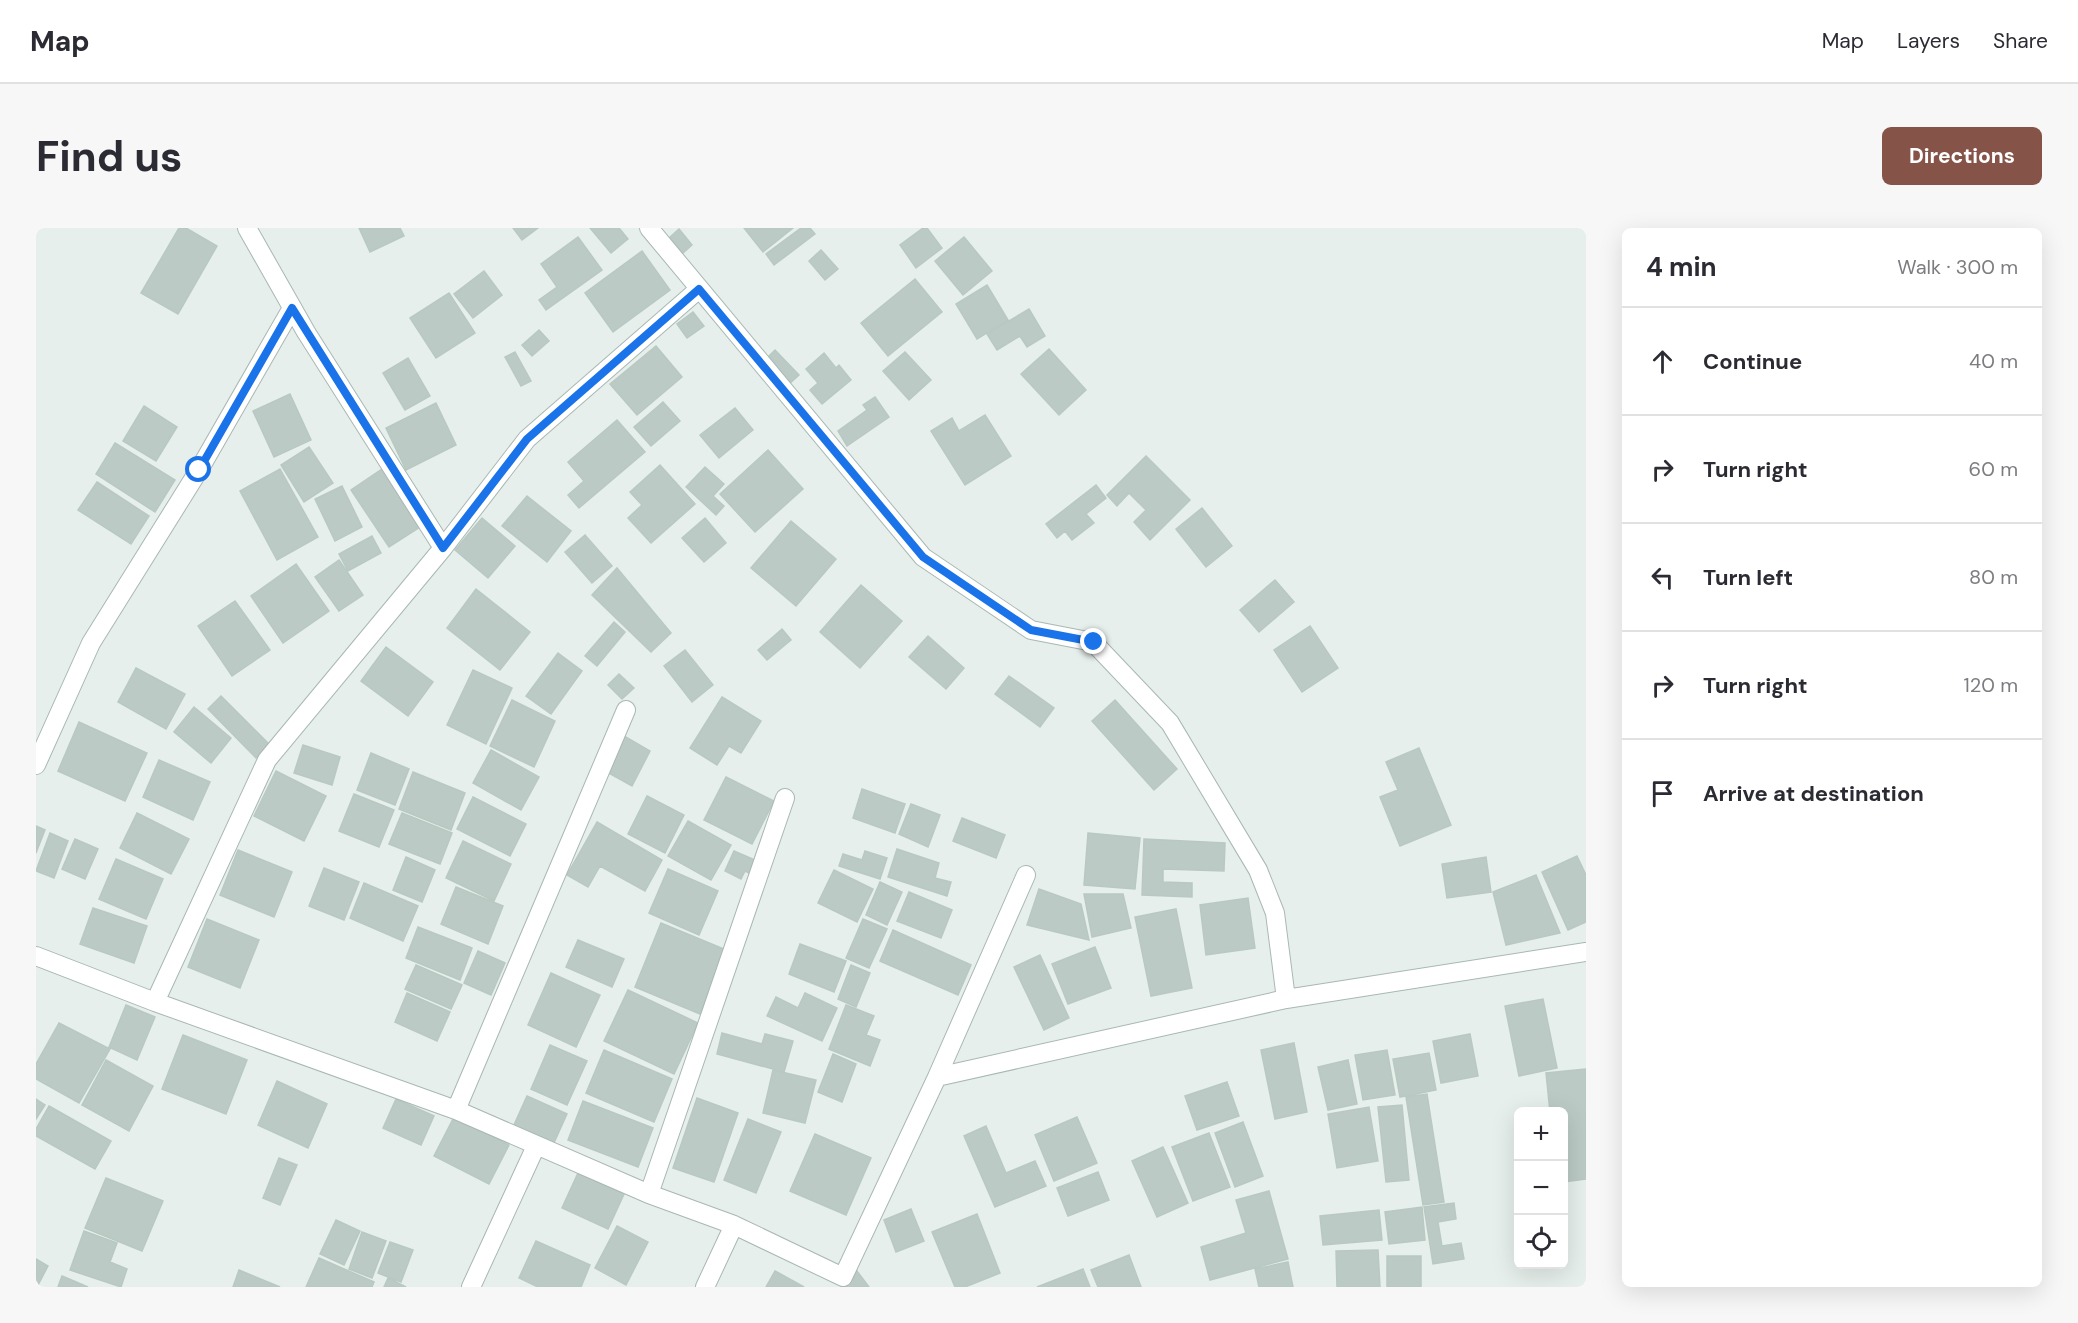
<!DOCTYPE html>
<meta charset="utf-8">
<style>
body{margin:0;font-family:"DM Sans",sans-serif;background:#f7f7f7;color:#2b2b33}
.controls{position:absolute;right:18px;bottom:18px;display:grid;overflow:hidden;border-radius:9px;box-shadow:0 6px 24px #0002}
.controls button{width:54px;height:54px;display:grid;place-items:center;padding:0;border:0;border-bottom:2px solid #e1e1e2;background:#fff;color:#2b2b33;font:30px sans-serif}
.stop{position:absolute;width:18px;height:18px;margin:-14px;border:4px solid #1a73e8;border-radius:50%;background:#fff}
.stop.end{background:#1a73e8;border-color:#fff;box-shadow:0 2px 6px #0008}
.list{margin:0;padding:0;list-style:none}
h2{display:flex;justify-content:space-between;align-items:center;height:78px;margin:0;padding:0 24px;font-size:26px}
h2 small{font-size:20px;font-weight:400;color:#7c7c81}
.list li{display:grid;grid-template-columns:39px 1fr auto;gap:18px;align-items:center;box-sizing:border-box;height:108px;padding:0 24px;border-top:2px solid #e1e1e2}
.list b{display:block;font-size:22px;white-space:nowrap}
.list em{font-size:20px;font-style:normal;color:#7c7c81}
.icon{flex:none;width:33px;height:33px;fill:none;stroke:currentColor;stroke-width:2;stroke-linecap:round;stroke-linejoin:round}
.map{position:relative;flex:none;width:1550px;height:1059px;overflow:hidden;border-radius:9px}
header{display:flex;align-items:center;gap:36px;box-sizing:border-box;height:84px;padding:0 30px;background:#fff;border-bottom:2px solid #e1e1e2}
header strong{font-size:28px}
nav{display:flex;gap:33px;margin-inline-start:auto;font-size:21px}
.intro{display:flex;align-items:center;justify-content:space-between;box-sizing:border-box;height:144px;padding:0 36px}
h1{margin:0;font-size:42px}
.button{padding:15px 27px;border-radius:9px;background:#855347;color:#fff;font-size:21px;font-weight:700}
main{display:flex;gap:36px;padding:0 36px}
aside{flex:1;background:#fff;border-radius:9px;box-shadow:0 6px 24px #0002}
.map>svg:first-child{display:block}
.building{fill:#bbcac4;stroke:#b8c9c2;stroke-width:1.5}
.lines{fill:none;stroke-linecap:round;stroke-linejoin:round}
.minor-casing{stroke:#a8b8b2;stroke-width:20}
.minor{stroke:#fff;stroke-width:18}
.route{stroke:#1a73e8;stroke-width:8}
</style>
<header>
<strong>Map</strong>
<nav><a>Map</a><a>Layers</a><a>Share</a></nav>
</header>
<div class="intro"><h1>Find us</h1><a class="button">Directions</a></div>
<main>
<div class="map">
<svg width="1550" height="1059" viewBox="0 0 1550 1059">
<rect width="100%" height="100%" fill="#e6efeb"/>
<path class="building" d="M143,0H150L181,18L142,86L105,65Z
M323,0H364L368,8L334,24Z
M477,0H502L486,12Z
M554,0H583L592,11L575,25Z
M708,0H757L727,24Z
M765,0H774L779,6L738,37L730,26Z
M887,0H891L906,20L880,40L864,17Z
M643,1L656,17L646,26L633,10Z
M542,9L566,42L510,82L503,72L521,59L505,36Z
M928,9L956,43L927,67L899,33Z
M785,22L802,41L789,52L773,33Z
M606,23L634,62L577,104L549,65Z
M448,43L466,67L437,90L418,66Z
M879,51L906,84L852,128L825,95Z
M951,57L972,92L941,111L920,76Z
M413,65L439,105L400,130L374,90Z
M993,81L1009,108L991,119L984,108L961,122L951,106Z
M657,84L668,98L651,110L641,96Z
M503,102L513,113L496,128L486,117Z
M620,118L646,149L601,187L574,156Z
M1013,121L1050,162L1023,187L985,146Z
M739,122L763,147L751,158L728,133Z
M479,124L495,153L485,158L469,129Z
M869,124L895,152L873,172L847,143Z
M788,125L800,140L803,137L815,152L786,176L774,162L782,155L770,141Z
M372,130L394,168L369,182L347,145Z
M254,166L275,212L238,229L217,183Z
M839,169L853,189L811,218L802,203L831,182L827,177Z
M627,174L644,193L615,218L598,199Z
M400,175L420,217L370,242L350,200Z
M108,178L141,199L120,233L87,213Z
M699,180L717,202L683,230L664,207Z
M949,187L975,228L929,257L895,203L916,190L923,203Z
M581,192L609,224L543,280L532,267L548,253L532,234Z
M79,215L139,252L119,284L60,246Z
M273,219L297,255L268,274L245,237Z
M732,222L767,261L719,304L684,266Z
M1110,228L1154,272L1114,312L1098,294L1110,282L1093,265L1081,278L1071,267Z
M624,237L659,276L615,315L592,290L606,277L594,264Z
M669,239L688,256L677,268L688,278L680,287L650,259Z
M244,241L282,309L241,332L204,263Z
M346,241L384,299L353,319L315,262Z
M61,254L113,288L95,316L42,282Z
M1060,257L1070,270L1050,286L1058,295L1036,312L1029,303L1021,310L1010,296Z
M306,258L326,299L299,313L279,271Z
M491,268L535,303L511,334L466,298Z
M1166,280L1196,318L1170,339L1140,301Z
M446,290L479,318L452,350L419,322Z
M669,290L690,315L668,334L646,310Z
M755,293L800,331L760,378L715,340Z
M549,307L576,338L556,355L529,324Z
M336,308L345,325L312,343L303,326Z
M303,332L327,367L303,383L279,349Z
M260,336L293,383L247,415L215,368Z
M581,340L635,405L615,424L556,367Z
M1239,352L1258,374L1223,404L1204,382Z
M825,357L866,393L824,440L784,404Z
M440,361L494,404L464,442L411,400Z
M199,373L234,422L196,448L162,398Z
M578,394L589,404L561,438L549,428Z
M1274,398L1302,440L1266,464L1238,422Z
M746,401L755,412L731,432L722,422Z
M892,408L928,440L910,461L873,429Z
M350,419L397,454L372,488L325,453Z
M649,422L677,457L656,474L628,438Z
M522,425L546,443L515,486L490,468Z
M100,440L149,466L130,501L82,474Z
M437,442L476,460L450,516L411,497Z
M583,446L598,460L586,471L572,457Z
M973,448L1018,480L1004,499L959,466Z
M185,468L233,516L220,530L172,481Z
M686,469L725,493L705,525L693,518L681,537L654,520Z
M476,472L519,493L498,539L454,518Z
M1079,472L1141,541L1118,562L1056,493Z
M158,479L195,510L175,535L138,504Z
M43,494L111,525L89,573L22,543Z
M588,508L614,523L596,558L569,543Z
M267,517L304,529L296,557L258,545Z
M1383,520L1415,597L1364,618L1344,569L1362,562L1350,534Z
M455,522L503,549L485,582L437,555Z
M335,525L373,541L359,577L321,562Z
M123,532L174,554L157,592L107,569Z
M240,543L290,568L268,613L218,588Z
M377,544L429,565L415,602L363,581Z
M690,549L738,573L716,616L668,592Z
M826,561L869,576L859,605L817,590Z
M318,566L358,582L343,619L303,603Z
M611,568L648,587L629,625L592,606Z
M437,569L490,596L474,628L421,601Z
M875,576L904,587L892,619L863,606Z
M101,585L153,611L135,646L84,620Z
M366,585L416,605L404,636L353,616Z
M926,590L969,607L960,630L917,613Z
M652,593L695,617L675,652L632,628Z
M561,594L626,632L609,663L564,638L552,659L531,647Z
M0,598L9,602L0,625Z
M14,605L32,613L18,650L0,643Z
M1052,605L1104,610L1099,661L1048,657Z
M39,611L62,621L49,651L26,641Z
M1108,611L1189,615L1188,643L1127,641V654L1156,655V669L1106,667Z
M427,613L475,636L458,673L410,650Z
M861,621L903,635L899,650L915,654L911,668L852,649Z
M202,622L256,644L238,689L184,667Z
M698,623L721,633L715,646L709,643L705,651L689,643Z
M829,623L851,630L844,651L803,638L807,626L826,632Z
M1541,628L1550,647V694L1532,702L1506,644Z
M370,629L399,642L386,674L357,662Z
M1450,629L1455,664L1411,670L1406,636Z
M80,631L127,651L110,691L63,671Z
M288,640L323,654L308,692L273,678Z
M632,641L682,663L663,707L613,685Z
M798,642L837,661L821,694L782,675Z
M1500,647L1524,705L1470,717L1457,664Z
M844,654L866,664L851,697L830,687Z
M328,655L382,678L367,713L314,690Z
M420,659L467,678L452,716L405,696Z
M1003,661L1045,676L1053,712L991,697Z
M873,664L916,682L905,710L861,693Z
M1048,666H1087L1095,700L1056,709Z
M1212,670L1219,720L1170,727L1164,677Z
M57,680L111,698L98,735L44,716Z
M1140,681L1156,760L1115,768L1099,689Z
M171,691L223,712L204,760L152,739Z
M827,691L851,701L833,740L810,730Z
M625,695L690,722L664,786L599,759Z
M382,699L436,720L424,752L370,730Z
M857,702L935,737L922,767L844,733Z
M542,712L588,731L576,759L530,739Z
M764,716L810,733L798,764L753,746Z
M1059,719L1075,760L1032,776L1016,736Z
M442,723L469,735L455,767L428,755Z
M1004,727L1033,790L1008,802L978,739Z
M380,737L426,757L415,781L369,761Z
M815,737L834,745L820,779L802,771Z
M515,745L564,767L540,819L492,797Z
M592,762L662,795L638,846L568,813Z
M371,765L414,784L401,813L359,794Z
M769,765L801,780L786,813L731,788L740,769L762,780Z
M1507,771L1521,840L1483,848L1469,778Z
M90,777L119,789L101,832L73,819Z
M810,777L838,788L830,807L844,812L834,838L793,821Z
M23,795L74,821L43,875L0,851V836Z
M686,805L726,816L729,806L757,813L748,844L681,826Z
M1434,806L1442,848L1405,855L1397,813Z
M147,807L211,832L190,886L126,861Z
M1258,815L1271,884L1239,891L1225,822Z
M514,817L551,833L531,877L495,861Z
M568,822L636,851L618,894L550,865Z
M1351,822L1359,867L1327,872L1319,827Z
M1393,825L1400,862L1364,869L1357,831Z
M797,826L820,836L806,874L782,864Z
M70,832L117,858L93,903L46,877Z
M1312,832L1321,876L1292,882L1282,839Z
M1550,841V951L1528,954V884H1514L1510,845Z
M737,842L780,852L769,895L727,885Z
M241,853L291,876L272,920L222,897Z
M1191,854L1203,888L1161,902L1149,868Z
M1391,866L1408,974L1387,977L1370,869Z
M491,868L531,886L517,917L477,899Z
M661,870L702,885L678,954L637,940Z
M0,871L9,877L0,891Z
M360,871L398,888L385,917L347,900Z
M547,873L617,900L602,939L532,912Z
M1366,877L1373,952L1350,954L1342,879Z
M13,878L75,913L59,941L0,908V901Z
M1333,879L1342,933L1301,940L1292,886Z
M418,889L473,917L453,956L398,928Z
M1041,889L1061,935L1018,953L999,907Z
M712,891L745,904L720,965L688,952Z
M1207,894L1227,948L1199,959L1179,905Z
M950,898L970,945L999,933L1010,958L959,979L928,908Z
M1173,905L1194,959L1157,973L1136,919Z
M779,906L835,930L810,987L754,963Z
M1127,919L1152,975L1121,989L1096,933Z
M243,930L261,937L244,977L227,970Z
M1062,944L1073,972L1032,988L1021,960Z
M542,945L588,966L572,1001L526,980Z
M70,950L127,973L106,1023L49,1000Z
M1233,963L1252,1031L1174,1052L1165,1019L1210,1005L1200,972Z
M1418,975L1420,991L1402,994L1406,1018L1425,1015L1428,1031L1397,1036L1388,979Z
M1386,979L1389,1012L1353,1016L1349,984Z
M875,981L888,1013L860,1024L848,992Z
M1343,982L1346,1012L1287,1017L1284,988Z
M941,986L964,1045L929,1059H919L896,1004Z
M300,992L324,1003L308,1037L284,1026Z
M581,998L612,1014L590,1057L559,1040Z
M48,1003L81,1015L74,1034L91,1041L85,1059L34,1042Z
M326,1004L350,1013L336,1050L313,1041Z
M500,1013L554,1037L545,1059H502L483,1050Z
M354,1014L377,1022L365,1054L342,1045Z
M1342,1022L1344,1059H1301L1300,1023Z
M1093,1027L1105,1059H1062L1055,1042Z
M1351,1028H1385V1059H1351Z
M283,1030L338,1054L336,1059H270Z
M0,1031L12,1038L1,1059H0Z
M1252,1034L1257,1059H1223L1219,1041Z
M818,1039L833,1059H805Z
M1047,1041L1054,1059H1001Z
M203,1042L244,1059H197Z
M739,1043L768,1059H730Z
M26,1048L52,1059H22Z
M352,1050L370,1059H348Z"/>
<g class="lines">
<defs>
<path id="minor" d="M211,0L270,104L407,320
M613,0L887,329L995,402L1057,414L1134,495L1222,642L1239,685L1250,771
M0,537L55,415L163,242L256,80
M0,728L119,774L420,882L613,966
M119,774L231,532L407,320L491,211L663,61
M901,849L1250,771L1550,724
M420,882L590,482
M698,997L807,1049L901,849L990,647
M435,1059L500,918
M669,1059L698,997L613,966L749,570"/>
</defs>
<use href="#minor" class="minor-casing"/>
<use href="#minor" class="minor"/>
</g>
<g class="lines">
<path class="route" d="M163,242L256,80L407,320L491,211L663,61L887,329L995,402L1058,414"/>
</g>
</svg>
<div class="controls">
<button>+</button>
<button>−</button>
<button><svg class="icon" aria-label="locate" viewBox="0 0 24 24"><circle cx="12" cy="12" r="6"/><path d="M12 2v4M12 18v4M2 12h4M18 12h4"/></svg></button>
</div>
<div class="stop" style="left:163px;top:242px"></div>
<div class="stop end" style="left:1058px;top:414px"></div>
</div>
<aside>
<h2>4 min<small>Walk · 300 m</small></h2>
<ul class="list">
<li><svg class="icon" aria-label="ahead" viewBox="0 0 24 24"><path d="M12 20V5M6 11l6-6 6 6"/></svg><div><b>Continue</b></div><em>40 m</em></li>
<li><svg class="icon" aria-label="right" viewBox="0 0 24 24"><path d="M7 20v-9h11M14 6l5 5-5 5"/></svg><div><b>Turn right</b></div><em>60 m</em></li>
<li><svg class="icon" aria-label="left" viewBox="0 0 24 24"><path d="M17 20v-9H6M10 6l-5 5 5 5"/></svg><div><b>Turn left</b></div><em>80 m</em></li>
<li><svg class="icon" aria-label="right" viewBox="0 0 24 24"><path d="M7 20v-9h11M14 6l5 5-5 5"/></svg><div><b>Turn right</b></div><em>120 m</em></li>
<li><svg class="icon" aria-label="arrive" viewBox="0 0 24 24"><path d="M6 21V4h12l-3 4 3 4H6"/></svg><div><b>Arrive at destination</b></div></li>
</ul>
</aside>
</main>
